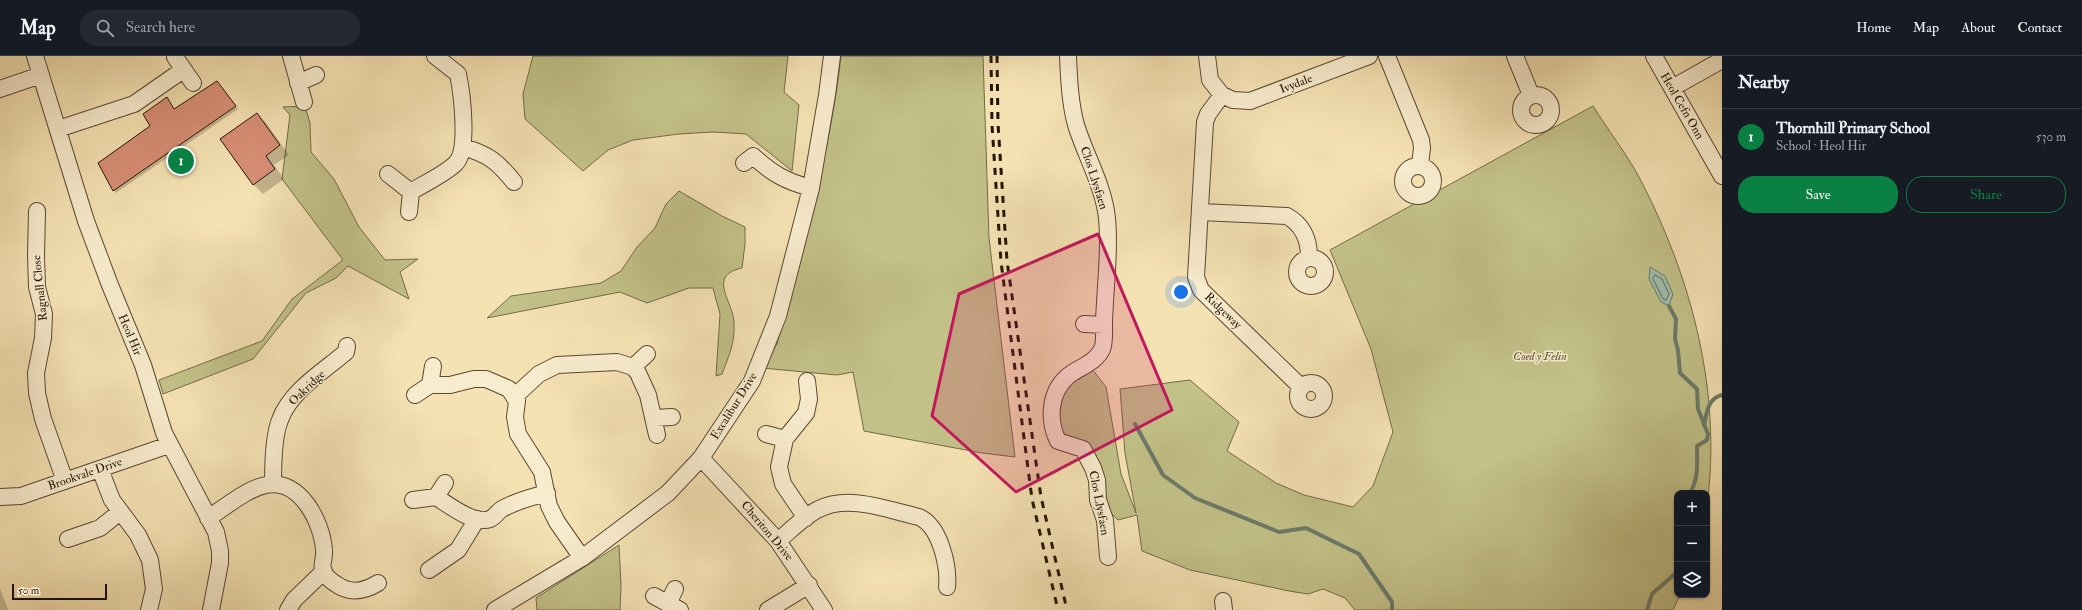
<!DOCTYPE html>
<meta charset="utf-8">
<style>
body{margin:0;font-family:"IM FELL Double Pica",serif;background:#242831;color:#f1f3f6}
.controls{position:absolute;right:12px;bottom:12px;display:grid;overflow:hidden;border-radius:8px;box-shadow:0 1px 3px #0004}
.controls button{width:36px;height:36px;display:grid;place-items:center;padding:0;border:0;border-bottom:1px solid #363941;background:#171b24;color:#f1f3f6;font:20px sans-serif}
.scale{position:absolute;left:12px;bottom:10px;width:95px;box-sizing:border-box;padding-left:4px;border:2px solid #231507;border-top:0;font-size:11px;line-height:14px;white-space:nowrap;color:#231507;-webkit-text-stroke:3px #f8ecce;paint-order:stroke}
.you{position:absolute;left:1181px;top:236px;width:14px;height:14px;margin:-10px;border:3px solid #fff;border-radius:50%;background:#1a73e8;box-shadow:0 0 0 6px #1a73e833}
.badge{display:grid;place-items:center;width:26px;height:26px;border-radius:50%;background:#0b8043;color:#fff;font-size:13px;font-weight:700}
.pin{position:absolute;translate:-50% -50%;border:2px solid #fff;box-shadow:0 1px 4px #0006}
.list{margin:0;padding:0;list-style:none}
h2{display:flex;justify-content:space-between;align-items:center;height:52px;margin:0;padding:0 16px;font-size:17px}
h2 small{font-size:13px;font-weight:400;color:#9ea1a6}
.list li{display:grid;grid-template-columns:26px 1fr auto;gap:12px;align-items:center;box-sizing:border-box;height:56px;padding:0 16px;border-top:1px solid #363941}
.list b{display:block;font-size:15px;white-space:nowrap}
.list p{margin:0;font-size:13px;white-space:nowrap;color:#9ea1a6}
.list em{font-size:13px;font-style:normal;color:#9ea1a6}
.actions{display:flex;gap:8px;padding:12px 16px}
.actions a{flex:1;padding:9px 0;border:1px solid #0b8043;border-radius:16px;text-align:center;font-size:14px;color:#0b8043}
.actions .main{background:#0b8043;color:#fff}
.icon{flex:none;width:22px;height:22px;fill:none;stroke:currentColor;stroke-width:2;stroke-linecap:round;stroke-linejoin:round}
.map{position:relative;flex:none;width:1722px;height:554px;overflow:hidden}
header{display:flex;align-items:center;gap:24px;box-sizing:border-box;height:56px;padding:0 20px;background:#171b24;border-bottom:1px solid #363941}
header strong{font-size:19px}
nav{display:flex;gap:22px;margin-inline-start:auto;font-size:14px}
.search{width:280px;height:36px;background:#242831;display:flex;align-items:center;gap:10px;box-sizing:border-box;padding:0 14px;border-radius:16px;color:#9ea1a6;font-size:15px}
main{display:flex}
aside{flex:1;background:#171b24}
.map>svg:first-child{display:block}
.green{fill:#c2c188;stroke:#726b48}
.water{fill:#9dbeaa;stroke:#6c7a69}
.shadow{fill:#0003}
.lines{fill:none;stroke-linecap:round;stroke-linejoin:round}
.shore{stroke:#606a58;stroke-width:1}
.stream{stroke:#6c7a69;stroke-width:4}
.building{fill:#d88f77;stroke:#231507}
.minor-casing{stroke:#584832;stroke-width:18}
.minor{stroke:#f8ecce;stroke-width:16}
.rail{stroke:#231507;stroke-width:3;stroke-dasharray:7 7;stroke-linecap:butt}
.marked{fill:#c2185b;fill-opacity:0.2;stroke:#c2185b;stroke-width:3;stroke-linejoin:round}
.labels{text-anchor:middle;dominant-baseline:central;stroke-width:3;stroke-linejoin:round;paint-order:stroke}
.street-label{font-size:12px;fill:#231507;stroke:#f8ecce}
.park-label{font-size:12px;font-style:italic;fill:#5b5134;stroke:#f8ecce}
</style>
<header>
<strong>Map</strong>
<div class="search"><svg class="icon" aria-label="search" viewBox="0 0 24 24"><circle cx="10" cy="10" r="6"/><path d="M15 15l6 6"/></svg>Search here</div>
<nav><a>Home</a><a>Map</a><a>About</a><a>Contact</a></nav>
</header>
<main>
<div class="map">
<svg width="1722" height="554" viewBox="0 0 1722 554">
<rect width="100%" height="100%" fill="#f5e2b3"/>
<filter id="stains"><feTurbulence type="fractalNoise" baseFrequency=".005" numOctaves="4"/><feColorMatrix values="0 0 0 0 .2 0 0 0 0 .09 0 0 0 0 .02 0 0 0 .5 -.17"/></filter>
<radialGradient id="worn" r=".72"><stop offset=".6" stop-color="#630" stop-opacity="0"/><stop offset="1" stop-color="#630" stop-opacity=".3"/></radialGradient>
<path class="green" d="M533,0H788L784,36L799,49L792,115L746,78L714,76L679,78L633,84L608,94L583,115L525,63L523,38Z
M841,0H983L989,182L1015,401L982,397L864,375L853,316L837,319L762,312L777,288C802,193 830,98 841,0Z
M305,50L310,67L311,96L334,123L359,171L385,204L418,203L400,216L409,243L348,210L336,222L306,237L253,303L163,338L159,324L262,285L292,243L343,204L282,123L290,59L283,51Z
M1593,50C1608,74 1626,97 1639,121C1692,222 1722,336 1707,450V437H1677V539H1680L1673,554H1355L1345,542L1323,533L1308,538L1289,535L1190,514L1142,495L1137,459L1118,464L1104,450L1083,393L1058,385L1051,354L1068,327L1092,313L1106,331L1121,418L1136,457L1125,397L1120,333L1190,324L1239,366L1227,395L1276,427L1304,439L1353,451L1373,430L1393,376L1371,293L1330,194Z
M679,135L722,160L745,171V188L742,212C706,220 734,246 734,267C735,288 729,299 722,318L716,320L720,258L713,232H689L647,247L620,236L487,262L511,240L601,227L621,215L637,191L655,172L666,148Z
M619,489L621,530L620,554H537L536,542Z"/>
<path class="water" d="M1650,211L1665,220L1673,238L1669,250L1661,246L1649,223Z"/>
<path class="shadow" d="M217,26L238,53L116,137L114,134L167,43L175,54Z
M256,58L266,67L289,99L274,109L284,123L263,138L254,129L221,84Z
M0,532L8,554H0Z"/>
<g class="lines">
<path class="shore" d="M1655,219L1662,223L1669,238L1666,244L1663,243L1653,223Z"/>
<path class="stream" d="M1669,250L1676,263L1675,283L1678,294L1680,317L1697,333L1698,353L1708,378L1707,384L1697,390C1697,407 1699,422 1690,437
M1135,368L1163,419L1195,442L1279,476L1306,472L1359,498L1392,546V554
M1704,369C1707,357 1707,343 1722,339
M1647,554L1652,538L1677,516"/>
</g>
<path class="building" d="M217,25L236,50L113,135L98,107L150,70L143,58L167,41L174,53Z
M257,57L280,89L266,100L275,113L253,129L220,83Z"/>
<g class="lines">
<defs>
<path id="minor" d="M35,0L86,165L110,229L143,309L164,377L216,476L220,495V507L211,554
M291,0L304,46
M1068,0C1069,23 1070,47 1076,69C1085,98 1101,125 1106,155C1111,185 1105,234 1104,266C1104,274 1105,287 1102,293C1095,308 1078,311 1067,321C1049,337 1048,365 1058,385L1083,393L1093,412L1097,424L1098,444L1105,464L1108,501
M1207,0L1210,24L1222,39L1208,58L1205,66L1196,221L1201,234L1301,331
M1387,0L1421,84L1422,92L1420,109
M1515,0L1531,39
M1654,0L1722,120
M175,1L193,27
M298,27L316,19
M1672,32L1722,4
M0,33L41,19
M1521 54a15 15 0 1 1 30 0a15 15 0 1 1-30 0Z
M1222,39L1233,44L1250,45L1369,0
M58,73L134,48L183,14
M463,91C488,98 498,106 514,126
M744,107L753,100C773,118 785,125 811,132
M1403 125a15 15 0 1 1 30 0a15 15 0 1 1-30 0Z
M388,118L411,136L409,156
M411,136C423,128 447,117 456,107C469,94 462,37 458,18L435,0
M37,155L36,199L37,231L44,258L43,282L36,317L37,337L43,363L65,425
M1200,156L1287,160C1303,169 1309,184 1309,201
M1297 216a14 14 0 1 1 28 0a14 14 0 1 1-28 0Z
M1084,268L1104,269
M633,311L647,298
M1298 340a13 13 0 1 1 26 0a13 13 0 1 1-26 0Z
M430,329L433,310
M415,339L430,329H450L474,323H486L509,333L517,345L515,361L518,378L542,416L549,450L557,466L582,502
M514,341L539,318L557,309L617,306L633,311L638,317L648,339L657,379
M655,362L672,361
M766,378L785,383
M701,402L778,485L824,554
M100,413L112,444L138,479L150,504L154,533L149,554
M273,428C273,411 274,378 280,364C290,335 324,315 346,296L347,290
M0,441L21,440L169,389
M436,441L445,427
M413,444L436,441C449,449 474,469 490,463C495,461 498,455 502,453C516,445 531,441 547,437
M208,462C226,451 246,433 266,429C300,422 322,466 324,494C325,501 321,508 323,515C326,521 331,525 336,528C350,538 363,536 378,527
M806,462L783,428L779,411L785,383L806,357L809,343L807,325
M68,483L100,472L120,456
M778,485C791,474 804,460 819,453C849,438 888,454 919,461C940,470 949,510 947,531
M429,514L458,494L477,463
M654,540L680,554
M1223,545L1224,554
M668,548L675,533
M288,554L294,544L324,515
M495,554L582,502L668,437L701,402L752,325L778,260L811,132L827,39L832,0
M768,554L809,529"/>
</defs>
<use href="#minor" class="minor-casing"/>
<use href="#minor" class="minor"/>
<path class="rail" d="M991,0L992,69L1001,206L1032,443L1058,554
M997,0L998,68L1007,205L1041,441L1067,554"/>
</g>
<path class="marked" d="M1098,178L1172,354L1016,436L932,360L959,238Z"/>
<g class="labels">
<g class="street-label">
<text transform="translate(1296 28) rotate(-21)">Ivydale</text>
<text transform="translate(1682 50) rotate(60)">Heol Cefn Onn</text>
<text transform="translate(1094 122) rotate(72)">Clos Llysfaen</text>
<text transform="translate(40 232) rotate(-96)">Ragnall Close</text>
<text transform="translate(1223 255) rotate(44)">Ridgeway</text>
<text transform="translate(130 279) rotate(67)">Heol Hir</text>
<text transform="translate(307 332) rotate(-44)">Oakridge</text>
<text transform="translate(734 350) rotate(-58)">Excalibur Drive</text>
<text transform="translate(85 418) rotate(-19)">Brookvale Drive</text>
<text transform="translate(1099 447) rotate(79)">Clos Llysfaen</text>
<text transform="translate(767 475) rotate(50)">Cheriton Drive</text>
</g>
<g class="park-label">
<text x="1540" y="300">Coed y Felin</text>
</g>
</g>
<rect width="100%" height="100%" filter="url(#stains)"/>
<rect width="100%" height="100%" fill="url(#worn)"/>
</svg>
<div class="controls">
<button>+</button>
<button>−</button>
<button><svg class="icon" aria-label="layers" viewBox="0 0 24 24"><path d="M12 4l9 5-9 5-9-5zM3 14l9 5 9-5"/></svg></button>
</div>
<div class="scale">50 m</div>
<div class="you"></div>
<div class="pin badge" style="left:181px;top:105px">1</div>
</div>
<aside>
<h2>Nearby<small></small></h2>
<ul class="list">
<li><span class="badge">1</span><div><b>Thornhill Primary School</b><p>School · Heol Hir</p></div><em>530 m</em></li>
</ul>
<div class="actions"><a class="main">Save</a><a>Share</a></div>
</aside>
</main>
